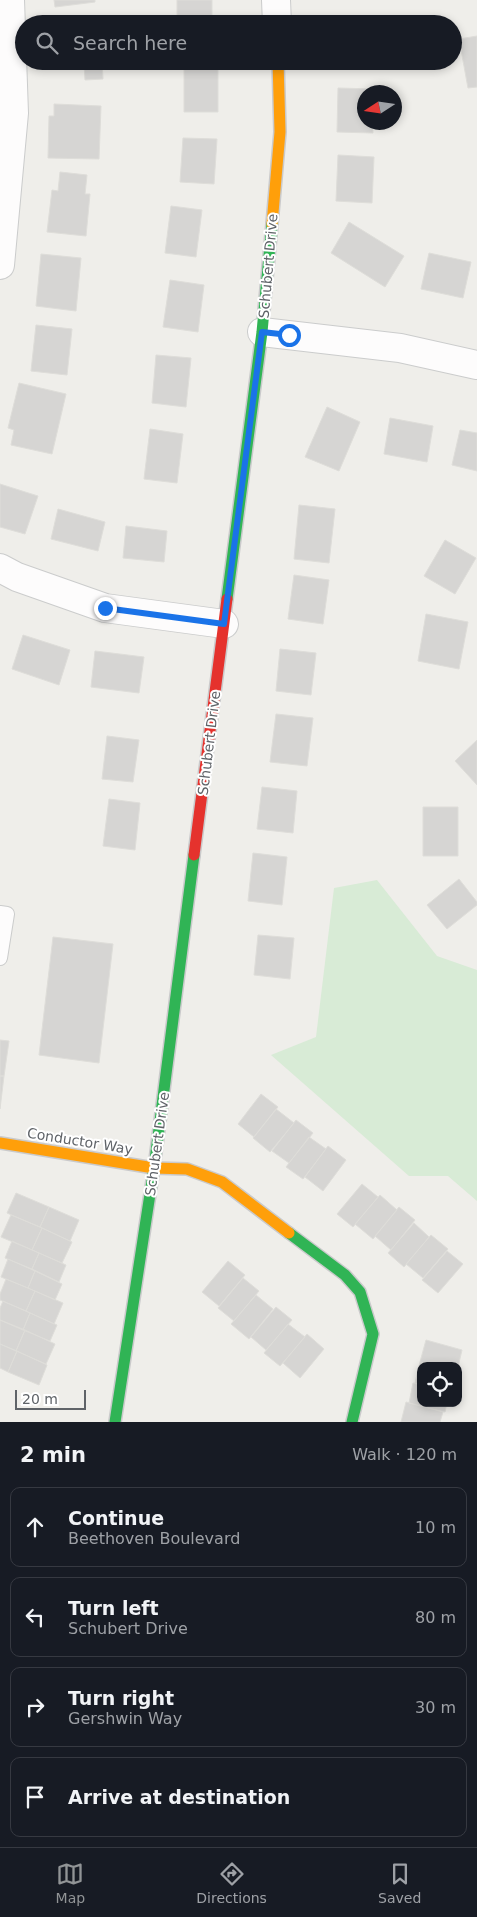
<!DOCTYPE html>
<meta charset="utf-8">
<style>
body{margin:0;font-family:"DejaVu Sans",sans-serif;background:#242831;color:#f1f3f6}
.controls{position:absolute;right:15px;bottom:15px;display:grid;overflow:hidden;border-radius:10px;box-shadow:0 2px 8px #0003}
.controls button{width:45px;height:45px;display:grid;place-items:center;padding:0;border:0;border-bottom:1px solid #363941;background:#171b24;color:#f1f3f6;font:25px sans-serif}
.compass{position:absolute;left:357px;top:85px;width:45px;height:45px;border-radius:50%;background:#171b24;box-shadow:0 2px 8px #0003;rotate:258deg}
.scale{position:absolute;left:15px;bottom:12px;width:71px;box-sizing:border-box;padding-left:5px;border:2px solid #5f6368;border-top:0;font-size:14px;line-height:18px;white-space:nowrap;color:#5f6368;-webkit-text-stroke:4px #fff;paint-order:stroke}
.stop{position:absolute;width:15px;height:15px;margin:-11px;border:4px solid #1a73e8;border-radius:50%;background:#fff}
.stop.end{background:#1a73e8;border-color:#fff;box-shadow:0 1px 5px #0008}
.list{margin:0;padding:0;list-style:none}
h2{display:flex;justify-content:space-between;align-items:center;height:65px;margin:0;padding:0 20px;font-size:21px}
h2 small{font-size:16px;font-weight:400;color:#9ea1a6}
.list li{display:grid;grid-template-columns:32px 1fr auto;gap:15px;align-items:center;box-sizing:border-box;height:80px;margin:0 10px 10px;padding:0 10px;border:1px solid #363941;border-radius:10px}
.list b{display:block;font-size:19px;white-space:nowrap}
.list p{margin:0;font-size:16px;white-space:nowrap;color:#9ea1a6}
.list em{font-size:16px;font-style:normal;color:#9ea1a6}
.icon{flex:none;width:28px;height:28px;fill:none;stroke:currentColor;stroke-width:2;stroke-linecap:round;stroke-linejoin:round}
.map{position:relative;flex:none;width:477px;height:1422px;overflow:hidden}
.search{position:absolute;background:#171b24;box-shadow:0 2px 8px #0003;left:15px;right:15px;top:15px;height:55px;display:flex;align-items:center;gap:12px;box-sizing:border-box;padding:0 18px;border-radius:28px;color:#9ea1a6;font-size:19px}
.sheet{height:425px;background:#171b24}
nav{display:flex;justify-content:space-around;align-items:center;box-sizing:border-box;height:70px;border-top:1px solid #363941;background:#171b24;font-size:14px;color:#9ea1a6}
nav a{display:grid;justify-items:center;gap:2px}
nav .on{color:#919496}
.map>svg:first-child{display:block}
.green{fill:#d8ebd6}
.building{fill:#d6d5d3;stroke:#deddd9}
.lines{fill:none;stroke-linecap:round;stroke-linejoin:round}
.lane-casing{stroke:#cbcccc;stroke-width:16}
.street-casing{stroke:#cbcccc;stroke-width:30}
.fast-casing{stroke:#cacacb;stroke-width:14}
.slow-casing{stroke:#cacacb;stroke-width:14}
.jam-casing{stroke:#cacacb;stroke-width:14}
.lane{stroke:#fdfcfc;stroke-width:14}
.street{stroke:#fdfcfc;stroke-width:28}
.fast{stroke:#30b455;stroke-width:11}
.slow{stroke:#ff9f0a;stroke-width:11}
.jam{stroke:#e5322d;stroke-width:11}
.route{stroke:#1a73e8;stroke-width:6}
.labels{text-anchor:middle;dominant-baseline:central;stroke-width:4;stroke-linejoin:round;paint-order:stroke}
.street-label{font-size:14px;fill:#5f6368;stroke:#fff}
</style>
<div class="map">
<svg width="477" height="1422" viewBox="0 0 477 1422">
<rect width="100%" height="100%" fill="#efeeea"/>
<path class="green" d="M377,880L437,956L477,970V1201L448,1176H409L271,1055L316,1037L334,888Z"/>
<path class="building" d="M54,0H95V2L55,7Z
M177,0H212V24H177Z
M371,17V24H335V18Z
M477,36V87L468,88L459,39Z
M49,61H102L103,79L85,80L84,64L50,66Z
M184,67H218V112H184Z
M338,88L373,89V92H364V122H373V133L337,132Z
M54,104L101,106L99,159L48,158L49,116H54Z
M183,138L217,139L214,184L180,182Z
M338,155L374,157L372,203L336,201Z
M60,172L87,175L85,194H90L86,236L47,232L52,190L58,191Z
M171,206L202,210L196,257L165,253Z
M349,222L404,256L385,287L331,253Z
M429,253L471,262L463,298L421,289Z
M41,254L81,258L76,311L36,306Z
M170,280L204,285L198,332L163,327Z
M36,325L72,329L67,375L31,371Z
M156,355L191,358L186,407L152,403Z
M19,383L66,394L52,454L11,445L14,430L8,428Z
M327,407L360,422L339,471L305,457Z
M390,418L433,426L427,462L384,454Z
M150,429L183,434L177,483L144,479Z
M460,430L477,433V471L452,465Z
M0,484L38,496L25,534L0,527Z
M299,505L335,509L329,563L294,559Z
M58,509L105,522L98,551L51,539Z
M126,526L167,531L164,562L123,558Z
M445,540L476,558L455,594L424,576Z
M294,575L329,580L323,624L288,619Z
M426,614L468,622L459,669L418,661Z
M23,635L70,650L59,685L12,669Z
M280,649L316,653L311,695L276,691Z
M95,651L144,657L139,693L91,687Z
M276,714L313,718L307,766L270,762Z
M107,736L139,740L133,782L102,779Z
M477,740V785L455,761Z
M262,787L297,791L293,833L257,829Z
M109,799L140,803L135,850L103,846Z
M423,807H458V856H423Z
M253,853L287,857L282,905L248,901Z
M459,879L477,902V905L447,929L427,905Z
M258,935L294,938L290,979L254,975Z
M53,937L113,944L99,1063L39,1055Z
M0,1040L9,1041L4,1076H0Z
M0,1076H4L0,1109Z
M261,1094L278,1107L254,1137L238,1124Z
M276,1109L294,1123L270,1152L253,1138Z
M296,1120L313,1133L289,1163L272,1151Z
M309,1137L326,1149L303,1179L286,1167Z
M328,1146L346,1160L323,1191L305,1177Z
M362,1184L378,1197L353,1227L337,1214Z
M16,1193L49,1207L40,1227L7,1213Z
M380,1195L397,1210L373,1239L355,1224Z
M49,1207L79,1220L70,1241L40,1227Z
M399,1207L415,1220L391,1250L375,1236Z
M11,1215L42,1228L32,1250L1,1237Z
M414,1223L429,1237L404,1267L388,1253Z
M42,1228L72,1242L62,1263L32,1250Z
M431,1235L448,1249L423,1278L406,1264Z
M12,1241L39,1253L32,1269L5,1258Z
M447,1251L463,1264L438,1293L422,1280Z
M39,1253L66,1265L59,1282L32,1269Z
M8,1259L35,1271L28,1288L1,1277Z
M228,1261L245,1275L219,1306L202,1292Z
M35,1271L62,1284L55,1300L28,1288Z
M243,1278L259,1291L234,1321L218,1308Z
M6,1279L35,1291L26,1311L0,1300V1294Z
M35,1291L63,1303L54,1324L26,1311Z
M256,1295L273,1309L249,1339L231,1324Z
M3,1301L30,1313L23,1330L0,1320V1308Z
M276,1307L292,1320L266,1350L251,1337Z
M30,1313L57,1325L50,1341L23,1330Z
M0,1320L25,1330L16,1351L0,1344Z
M288,1324L305,1337L280,1366L264,1353Z
M25,1330L55,1344L46,1364L16,1351Z
M307,1334L324,1349L300,1378L283,1363Z
M426,1340L462,1350L458,1367L436,1366L420,1362Z
M0,1344L17,1351L8,1372L0,1368Z
M17,1351L47,1365L39,1385L8,1372Z
M420,1362L436,1366H421V1385L415,1383Z
M413,1383L421,1385V1403H447L445,1412L409,1403Z
M406,1402L443,1412L440,1422H401Z"/>
<g class="lines">
<defs>
<path id="lane" d="M0,913L7,914L0,958"/>
<path id="street" d="M276,0L277,24
M0,265L14,113L10,0
M262,332L400,348L477,365
M0,568L17,577L105,608L224,624"/>
<path id="fast" d="M227,599L262,332L272,224
M289,1233L345,1275L360,1292L373,1334L352,1422
M115,1422L154,1168L194,855"/>
<path id="slow" d="M272,224L280,132L278,61
M0,1143L154,1168L187,1169L222,1182L289,1233"/>
<path id="jam" d="M194,855L227,599"/>
</defs>
<use href="#lane" class="lane-casing"/>
<use href="#street" class="street-casing"/>
<use href="#fast" class="fast-casing"/>
<use href="#slow" class="slow-casing"/>
<use href="#jam" class="jam-casing"/>
<use href="#lane" class="lane"/>
<use href="#street" class="street"/>
<use href="#fast" class="fast"/>
<use href="#slow" class="slow"/>
<use href="#jam" class="jam"/>
</g>
<g class="lines">
<path class="route" d="M105,608L224,624L262,332L289,335"/>
</g>
<g class="labels">
<g class="street-label">
<text transform="translate(268 266) rotate(-85)">Schubert Drive</text>
<text transform="translate(209 743) rotate(-83)">Schubert Drive</text>
<text transform="translate(80 1141) rotate(9)">Conductor Way</text>
<text transform="translate(157 1144) rotate(-82)">Schubert Drive</text>
</g>
</g>
</svg>
<div class="controls">
<button><svg class="icon" aria-label="locate" viewBox="0 0 24 24"><circle cx="12" cy="12" r="6"/><path d="M12 2v4M12 18v4M2 12h4M18 12h4"/></svg></button>
</div>
<svg class="compass" viewBox="-18 -18 36 36"><path d="M0-13l5 13h-10z" fill="#e53935"/><path d="M0 13l5-13h-10z" fill="#9ea1a6"/></svg>
<div class="scale">20 m</div>
<div class="stop" style="left:289px;top:335px"></div>
<div class="stop end" style="left:105px;top:608px"></div>
<div class="search"><svg class="icon" aria-label="search" viewBox="0 0 24 24"><circle cx="10" cy="10" r="6"/><path d="M15 15l6 6"/></svg>Search here</div>
</div>
<section class="sheet">
<h2>2 min<small>Walk · 120 m</small></h2>
<ul class="list">
<li><svg class="icon" aria-label="ahead" viewBox="0 0 24 24"><path d="M12 20V5M6 11l6-6 6 6"/></svg><div><b>Continue</b><p>Beethoven Boulevard</p></div><em>10 m</em></li>
<li><svg class="icon" aria-label="left" viewBox="0 0 24 24"><path d="M17 20v-9H6M10 6l-5 5 5 5"/></svg><div><b>Turn left</b><p>Schubert Drive</p></div><em>80 m</em></li>
<li><svg class="icon" aria-label="right" viewBox="0 0 24 24"><path d="M7 20v-9h11M14 6l5 5-5 5"/></svg><div><b>Turn right</b><p>Gershwin Way</p></div><em>30 m</em></li>
<li><svg class="icon" aria-label="arrive" viewBox="0 0 24 24"><path d="M6 21V4h12l-3 4 3 4H6"/></svg><div><b>Arrive at destination</b></div></li>
</ul>
</section>
<nav>
<a class="on"><svg class="icon" aria-label="map" viewBox="0 0 24 24"><path d="M3 6l6-2 6 2 6-2v14l-6 2-6-2-6 2zM9 4v14M15 6v14"/></svg>Map</a>
<a><svg class="icon" aria-label="directions" viewBox="0 0 24 24"><path d="M12 3l9 9-9 9-9-9zM9 14v-3h6M13 9l2 2-2 2"/></svg>Directions</a>
<a><svg class="icon" aria-label="saved" viewBox="0 0 24 24"><path d="M7 4h10v16l-5-4-5 4z"/></svg>Saved</a>
</nav>
